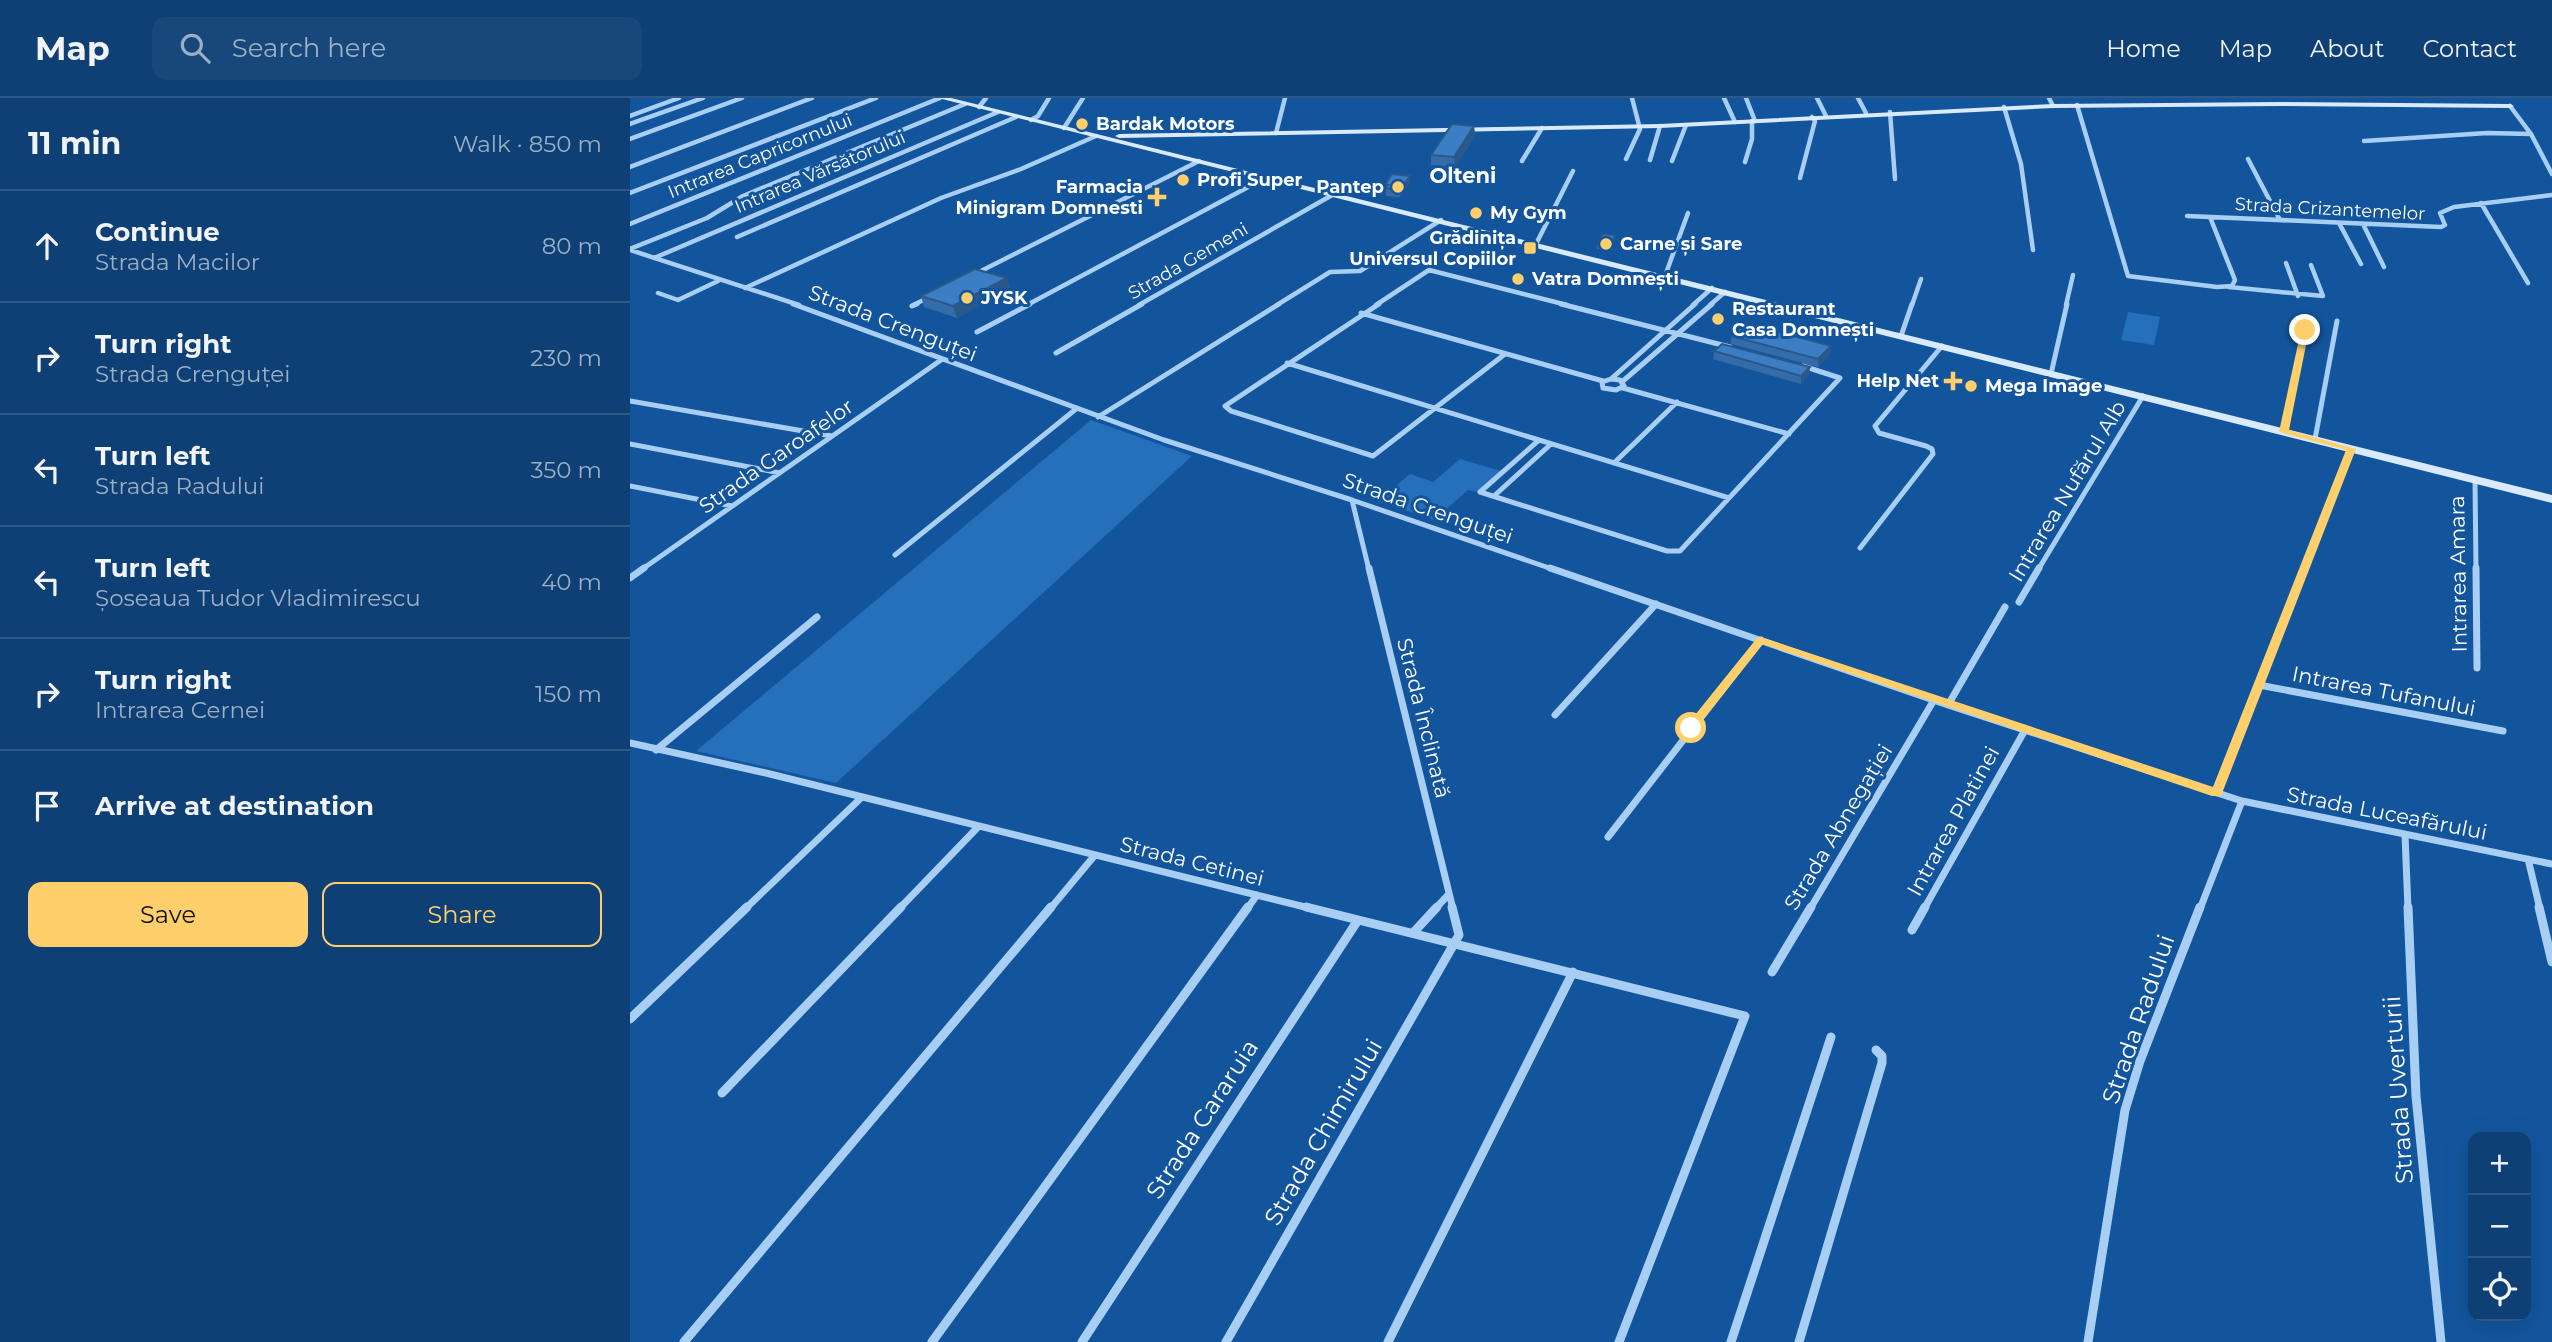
<!DOCTYPE html>
<meta charset="utf-8">
<style>
body{margin:0;font-family:Montserrat,sans-serif;background:#17477b;color:#f1f3f6}
.controls{position:absolute;right:21px;bottom:21px;display:grid;overflow:hidden;border-radius:14px;box-shadow:0 7px 28px #0002}
.controls button{width:63px;height:63px;display:grid;place-items:center;padding:0;border:0;border-bottom:2px solid #2e5988;background:#0e4076;color:#f1f3f6;font:35px sans-serif}
.stop{position:absolute;width:21px;height:21px;margin:-16px;border:5px solid #ffcf6c;border-radius:50%;background:#fff}
.stop.end{background:#ffcf6c;border-color:#fff;box-shadow:0 2px 7px #0008}
.list{margin:0;padding:0;list-style:none}
h2{display:flex;justify-content:space-between;align-items:center;height:91px;margin:0;padding:0 28px;font-size:30px}
h2 small{font-size:23px;font-weight:400;color:#9bafc5}
.list li{display:grid;grid-template-columns:46px 1fr auto;gap:21px;align-items:center;box-sizing:border-box;height:112px;padding:0 28px;border-top:2px solid #2e5988}
.list b{display:block;font-size:26px;white-space:nowrap}
.list p{margin:0;font-size:23px;white-space:nowrap;color:#9bafc5}
.list em{font-size:23px;font-style:normal;color:#9bafc5}
.actions{display:flex;gap:14px;padding:21px 28px}
.actions a{flex:1;padding:16px 0;border:2px solid #ffcf6c;border-radius:14px;text-align:center;font-size:24px;color:#ffcf6c}
.actions .main{background:#ffcf6c;color:#111}
.icon{flex:none;width:38px;height:38px;fill:none;stroke:currentColor;stroke-width:2;stroke-linecap:round;stroke-linejoin:round}
.map{position:relative;flex:none;width:1922px;height:1244px;overflow:hidden}
header{display:flex;align-items:center;gap:42px;box-sizing:border-box;height:98px;padding:0 35px;background:#0e4076;border-bottom:2px solid #2e5988}
header strong{font-size:33px}
nav{display:flex;gap:38px;margin-inline-start:auto;font-size:24px}
.search{width:490px;height:63px;background:#17477b;display:flex;align-items:center;gap:18px;box-sizing:border-box;padding:0 24px;border-radius:14px;color:#9bafc5;font-size:26px}
main{display:flex}
aside{flex:1;background:#0e4076}
.map>svg:first-child{display:block}
.green{fill:#266fbb}
.lines{fill:none;stroke-linecap:round;stroke-linejoin:round}
.street-far3{stroke:#a9cef4;stroke-width:4.5}
.street-far2{stroke:#a9cef4;stroke-width:5}
.street-far1{stroke:#a9cef4;stroke-width:7}
.street{stroke:#a9cef4;stroke-width:9}
.secondary{fill:#d9eafd;fill-rule:evenodd}
.wall{fill:#346ca9}
.shaded-wall{fill:#2a5889}
.building{fill:#3c7ec4;stroke:#2a5889;stroke-width:2}
.route{fill:#ffcf6c}
.poi-dot{fill:#ffcf6c;stroke:#13559d;stroke-width:2.5}
.labels{text-anchor:middle;dominant-baseline:central;stroke-width:6;stroke-linejoin:round;paint-order:stroke}
.far-poi-label{font-size:18px;font-weight:bold;fill:#fff;stroke:#13559d;text-anchor:start}
.far-street-label{font-size:18px;fill:#fff;stroke:#13559d}
.far-quarter-label{font-size:21px;font-weight:bold;fill:#fff;stroke:#13559d}
.street-label{font-size:21px;fill:#fff;stroke:#13559d}
.near-street-label{font-size:24px;fill:#fff;stroke:#13559d}
</style>
<header>
<strong>Map</strong>
<div class="search"><svg class="icon" aria-label="search" viewBox="0 0 24 24"><circle cx="10" cy="10" r="6"/><path d="M15 15l6 6"/></svg>Search here</div>
<nav><a>Home</a><a>Map</a><a>About</a><a>Contact</a></nav>
</header>
<main>
<aside>
<h2>11 min<small>Walk · 850 m</small></h2>
<ul class="list">
<li><svg class="icon" aria-label="ahead" viewBox="0 0 24 24"><path d="M12 20V5M6 11l6-6 6 6"/></svg><div><b>Continue</b><p>Strada Macilor</p></div><em>80 m</em></li>
<li><svg class="icon" aria-label="right" viewBox="0 0 24 24"><path d="M7 20v-9h11M14 6l5 5-5 5"/></svg><div><b>Turn right</b><p>Strada Crenguței</p></div><em>230 m</em></li>
<li><svg class="icon" aria-label="left" viewBox="0 0 24 24"><path d="M17 20v-9H6M10 6l-5 5 5 5"/></svg><div><b>Turn left</b><p>Strada Radului</p></div><em>350 m</em></li>
<li><svg class="icon" aria-label="left" viewBox="0 0 24 24"><path d="M17 20v-9H6M10 6l-5 5 5 5"/></svg><div><b>Turn left</b><p>Șoseaua Tudor Vladimirescu</p></div><em>40 m</em></li>
<li><svg class="icon" aria-label="right" viewBox="0 0 24 24"><path d="M7 20v-9h11M14 6l5 5-5 5"/></svg><div><b>Turn right</b><p>Intrarea Cernei</p></div><em>150 m</em></li>
<li><svg class="icon" aria-label="arrive" viewBox="0 0 24 24"><path d="M6 21V4h12l-3 4 3 4H6"/></svg><div><b>Arrive at destination</b></div></li>
</ul>
<div class="actions"><a class="main">Save</a><a>Share</a></div>
</aside>
<div class="map">
<svg width="1922" height="1244" viewBox="0 0 1922 1244">
<rect width="100%" height="100%" fill="#13559d"/>
<path class="green" d="M1498,214L1530,219L1524,247L1491,242Z
M461,322L562,358L206,685L66,653Z
M830,361L871,373L847,394L838,392L804,422L748,403L780,376L803,384Z"/>
<g class="lines">
<path class="street-far3" d="M1094,0L1105,24
M1116,0L1125,23
M1187,0L1196,18
M1228,0L1236,15
M1419,0L1423,8
M1447,7L1498,178L1587,189L1602,188L1605,182L1580,119
M1880,8L1901,36L1922,76
M349,9L356,0
M1374,9L1391,66L1403,152
M1260,14L1265,81
M0,18L49,0
M401,22L408,18L419,0
M0,26L73,0
M434,30L453,0
M646,35L655,0
M0,41L112,0
M1734,43L1857,35L1901,36
M996,61L1010,31L1002,0
M1618,61L1650,122
M1020,62L1030,28
M892,63L912,30
M1042,63L1056,27
M1115,64L1122,41V23
M0,69L182,0
M1170,80L1185,23L1182,19
M0,95L246,0
M1851,105L1898,185
M1557,118L1811,129L1815,127L1810,115L1824,109L1922,97
M1709,125L1731,166
M0,126L310,0
M1733,126L1754,169
M107,139L386,19
M906,146L943,73
M0,151L77,120L113,98L335,6
M0,152L169,207
M24,160L368,14
M1656,165L1668,198
M345,176L569,63
M1035,178L1058,115
M1599,189L1693,198L1681,167
M115,190L311,100L391,71L466,38
M28,195L48,202L88,183
M283,207L300,199
M397,207L637,79
M509,207L704,96
M647,207L700,174L730,173L811,122
M746,207L799,172L937,207
M1063,207L1082,190
M1080,207L1095,194
M1282,207L1291,181
M1436,207L1443,177"/>
<path class="street-far2" d="M163,206L534,342L722,402L925,472
M749,206L595,308L601,313L743,358L875,256
M931,206L1100,249
M282,208L287,206
M731,215L973,283
M347,234L400,206
M1271,238L1282,206
M426,255L512,206
M657,265L1099,400
M1421,276L1437,206
M981,281L1065,206
M981,281L990,282L994,288L986,292L973,290L972,284Z
M993,283L1082,206
M993,290L1159,336
M0,303L202,338
M468,319L649,206
M1654,334L1675,232
M1685,341L1707,223
M0,346L150,375
M984,365L1047,304
M1845,382L1846,472
M0,388L102,408
M850,394L1037,453H1050L1210,280L1173,268
M850,394L909,342
M864,398L921,346
M722,402L739,472
M1230,450L1303,356L1302,351L1296,348L1249,335L1245,328L1312,248
M265,457L446,311
M11,472L311,262
M1408,472L1513,298
M1674,472L1721,351"/>
<path class="street-far1" d="M739,470L823,811
M920,470L1318,607L1612,703L1922,766
M1846,470L1847,570
M0,480L14,470
M1389,504L1409,470
M1629,587L1873,633
M1318,607L1375,509
M925,617L1026,506
M0,645L136,675L683,811
M26,652L187,519
M1587,695L1675,470
M1775,737L1778,811
M978,739L1131,542
M1898,761L1910,811
M115,811L232,699
M269,811L348,729
M420,811L465,757
M617,811L627,797
M805,811L819,796
M1180,811L1304,602
M1294,811L1395,632
M1570,811L1612,703"/>
<path class="street" d="M676,809L1115,918L989,1244
M1778,809L1786,998L1811,1244
M1909,809L1922,864
M1282,832L1295,809
M783,835L807,809
M1142,874L1181,809
M0,921L117,809
M92,995L271,809
M54,1244L421,809
M302,1244L618,809
M452,1244L728,822
M596,1244L829,837L822,809
M758,1244L943,874
M1101,1244L1201,939
M1169,1244L1252,965V958L1246,952
M1458,1244L1495,1012L1510,963L1570,809"/>
<path class="secondary" d="M308,0H321L1922,397V405Z
M1649,4L1880,6L1884,8L1880,10L1649,8L1423,10L1030,30L489,40L485,38L489,36L1030,26L1423,6Z"/>
</g>
<path class="wall" d="M844,28L845,38L825,69L801,67V57Z
M780,78V85L770,99L756,98L755,87Z
M985,137V141L980,152L967,151V148Z
M377,180L380,191L327,220L294,209L291,198Z
M1101,238L1201,248L1200,256L1188,269L1101,246Z
M1084,253L1179,277L1171,286L1083,261Z"/>
<path class="shaded-wall" d="M844,28L845,38L825,69L824,59Z
M780,78V85L770,99V92Z
M377,180L380,191L327,220L323,208Z
M1201,248L1200,256L1188,269V261Z
M1180,269L1179,277L1171,286V278Z"/>
<path class="building" d="M822,26L844,28L824,59L801,57Z
M762,76L780,78L770,92L755,90L758,87H755Z
M972,136L985,137L980,149L967,148Z
M345,171L377,180L323,208L291,198Z
M1115,225L1201,248L1188,261L1101,238Z
M1092,246L1180,269L1171,278L1084,253Z"/>
<path class="route" d="M1675,229L1679,232L1659,332L1726,351L1591,698H1582L1133,546L1065,632H1057V627L1127,540L1131,539L1583,689L1716,352L1649,334L1671,232Z"/>
<g class="poi-dot">
<circle cx="452" cy="26" r="7"/>
<circle cx="553" cy="82" r="7"/>
<circle cx="768" cy="89" r="7"/>
<path d="M523.5 88.5h7v7h7v7h-7v7h-7v-7h-7v-7h7z"/>
<circle cx="846" cy="115" r="7"/>
<circle cx="976" cy="146" r="7"/>
<rect x="893" y="143" width="14" height="14" rx="3.5"/>
<circle cx="888" cy="181" r="7"/>
<circle cx="337" cy="200" r="7"/>
<circle cx="1088" cy="221" r="7"/>
<path d="M1319.5 272.5h7v7h7v7h-7v7h-7v-7h-7v-7h7z"/>
<circle cx="1341" cy="288" r="7"/>
</g>
<g class="labels">
<g class="far-poi-label">
<text x="466" y="26">Bardak Motors</text>
<text x="567" y="82">Profi Super</text>
<text x="513" y="89" text-anchor="end">Farmacia<tspan x="513" dy="21">Minigram Domnesti</tspan></text>
<text x="754" y="89" text-anchor="end">Pantep</text>
<text x="860" y="115">My Gym</text>
<text x="886" y="140" text-anchor="end">Grădinița<tspan x="886" dy="21">Universul Copiilor</tspan></text>
<text x="990" y="146">Carne și Sare</text>
<text x="902" y="181">Vatra Domnești</text>
<text x="351" y="200">JYSK</text>
<text x="1102" y="211">Restaurant<tspan x="1102" dy="21">Casa Domnești</tspan></text>
<text x="1309" y="283" text-anchor="end">Help Net</text>
<text x="1355" y="288">Mega Image</text>
</g>
<g class="far-street-label">
<text transform="translate(130 58) rotate(-22)">Intrarea Capricornului</text>
<text transform="translate(190 74) rotate(-23)">Intrarea Vărsătorului</text>
<text transform="translate(1700 111) rotate(3)">Strada Crizantemelor</text>
<text transform="translate(558 163) rotate(-30)">Strada Gemeni</text>
</g>
<g class="far-quarter-label">
<text x="833" y="77">Olteni</text>
</g>
<g class="street-label">
<text transform="translate(263 225) rotate(21)">Strada Crenguței</text>
<text transform="translate(146 358) rotate(-35)">Strada Garoafelor</text>
<text transform="translate(1437 393) rotate(-59)">Intrarea Nufărul Alb</text>
<text transform="translate(798 410) rotate(19)">Strada Crenguței</text>
<text transform="translate(1828 476) rotate(-91)">Intrarea Amara</text>
<text transform="translate(1754 593) rotate(11)">Intrarea Tufanului</text>
<text transform="translate(794 620) rotate(76)">Strada Înclinată</text>
<text transform="translate(1757 715) rotate(11)">Strada Luceafărului</text>
<text transform="translate(1323 723) rotate(-61)">Intrarea Platinei</text>
<text transform="translate(1208 729) rotate(-59)">Strada Abnegației</text>
<text transform="translate(562 763) rotate(14)">Strada Cetinei</text>
</g>
<g class="near-street-label">
<text transform="translate(1508 921) rotate(-71)">Strada Radului</text>
<text transform="translate(1768 992) rotate(-94)">Strada Uverturii</text>
<text transform="translate(572 1021) rotate(-57)">Strada Cararuia</text>
<text transform="translate(693 1034) rotate(-60)">Strada Chimirului</text>
</g>
</g>
</svg>
<div class="controls">
<button>+</button>
<button>−</button>
<button><svg class="icon" aria-label="locate" viewBox="0 0 24 24"><circle cx="12" cy="12" r="6"/><path d="M12 2v4M12 18v4M2 12h4M18 12h4"/></svg></button>
</div>
<div class="stop" style="left:1061px;top:630px"></div>
<div class="stop end" style="left:1675px;top:232px"></div>
</div>
</main>
